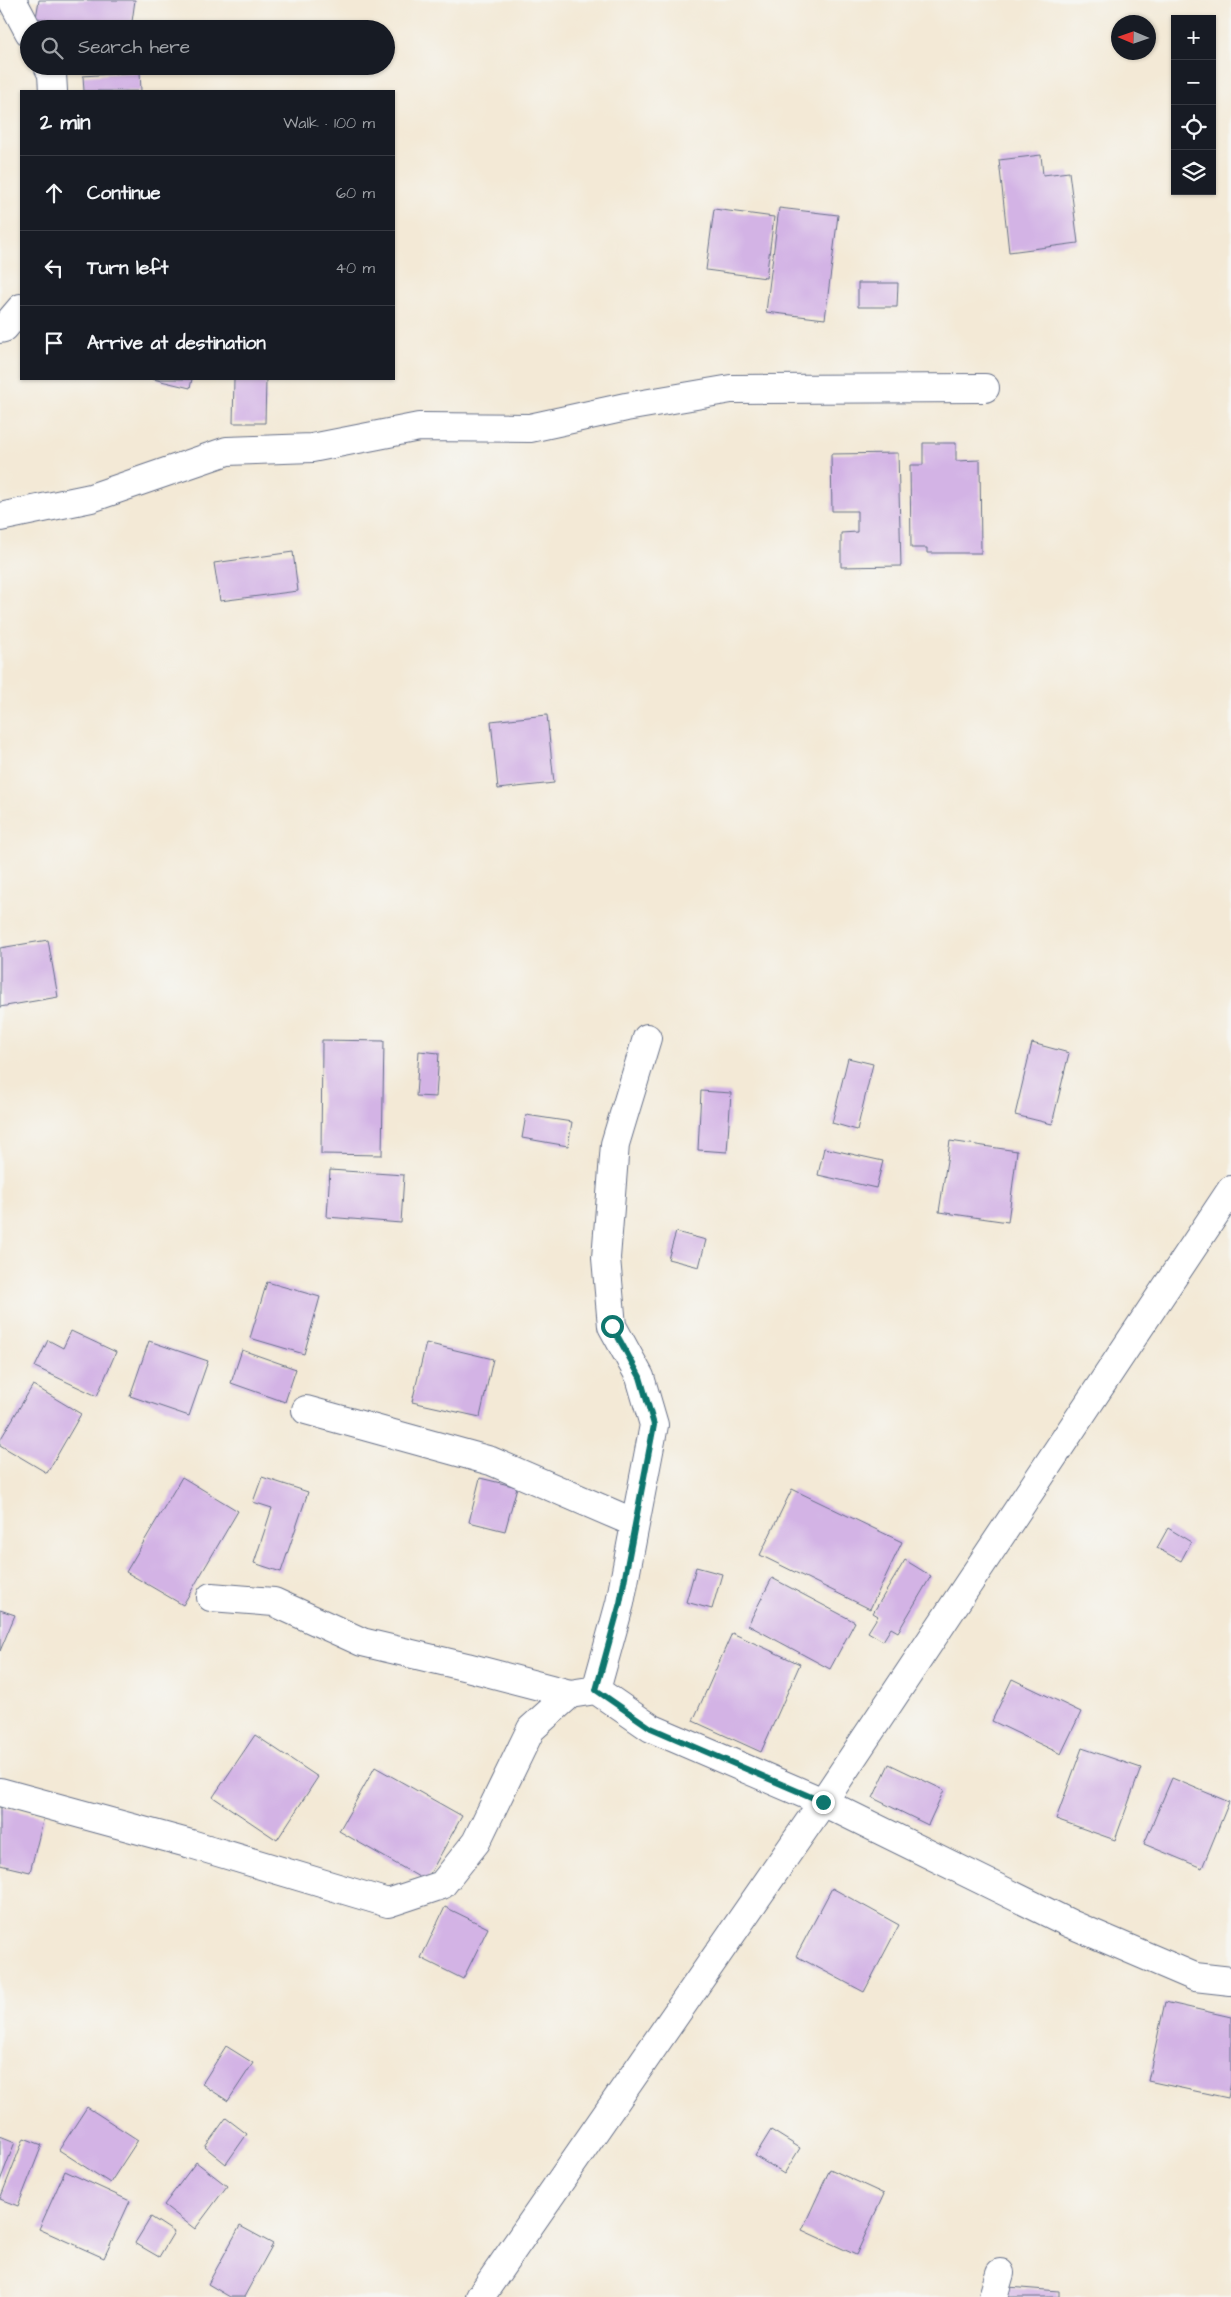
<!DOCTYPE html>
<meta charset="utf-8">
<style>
body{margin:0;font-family:"Architects Daughter",sans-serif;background:#242831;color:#f1f3f6}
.controls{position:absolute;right:15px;top:15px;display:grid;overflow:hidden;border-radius:0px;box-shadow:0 1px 4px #0004}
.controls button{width:45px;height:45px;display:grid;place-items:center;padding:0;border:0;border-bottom:1px solid #363941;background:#171b24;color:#f1f3f6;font:25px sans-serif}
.compass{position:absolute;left:1111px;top:15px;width:45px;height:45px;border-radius:50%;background:#171b24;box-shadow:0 1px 4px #0004;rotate:272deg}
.stop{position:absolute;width:15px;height:15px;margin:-11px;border:4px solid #0f766e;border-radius:50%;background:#fff}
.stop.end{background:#0f766e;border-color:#fff;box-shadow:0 1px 5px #0008}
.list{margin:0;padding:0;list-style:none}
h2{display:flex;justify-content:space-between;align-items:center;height:65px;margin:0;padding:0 20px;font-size:21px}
h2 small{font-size:16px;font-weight:400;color:#9ea1a6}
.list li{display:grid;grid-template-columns:32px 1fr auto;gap:15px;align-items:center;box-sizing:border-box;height:75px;padding:0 20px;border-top:1px solid #363941}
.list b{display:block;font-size:19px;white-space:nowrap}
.list em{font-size:16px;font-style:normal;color:#9ea1a6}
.icon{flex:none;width:28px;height:28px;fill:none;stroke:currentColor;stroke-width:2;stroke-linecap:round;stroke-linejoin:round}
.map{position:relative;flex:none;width:1231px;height:2297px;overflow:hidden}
.search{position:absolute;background:#171b24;box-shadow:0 1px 4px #0004;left:20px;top:20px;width:375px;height:55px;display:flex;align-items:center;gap:12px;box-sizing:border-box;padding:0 18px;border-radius:28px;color:#9ea1a6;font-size:19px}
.panel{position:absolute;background:#171b24;box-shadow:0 1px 4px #0004;left:20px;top:90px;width:375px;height:290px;border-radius:0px}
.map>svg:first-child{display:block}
.building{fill:#d3b3e5}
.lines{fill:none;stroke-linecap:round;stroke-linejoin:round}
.minor-casing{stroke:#677088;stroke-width:30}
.minor{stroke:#fff;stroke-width:28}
.route{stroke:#0f766e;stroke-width:6}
</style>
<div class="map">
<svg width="1231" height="2297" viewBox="0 0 1231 2297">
<rect width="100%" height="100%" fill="#f6f6f2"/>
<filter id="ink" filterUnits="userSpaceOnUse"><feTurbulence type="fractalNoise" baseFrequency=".02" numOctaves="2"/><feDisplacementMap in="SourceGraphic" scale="10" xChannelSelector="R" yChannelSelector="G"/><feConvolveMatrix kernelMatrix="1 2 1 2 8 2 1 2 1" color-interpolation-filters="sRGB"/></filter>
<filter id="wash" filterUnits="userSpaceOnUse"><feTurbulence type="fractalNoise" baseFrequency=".0096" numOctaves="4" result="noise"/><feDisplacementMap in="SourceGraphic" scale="20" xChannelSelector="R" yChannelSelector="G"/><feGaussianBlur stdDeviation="1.12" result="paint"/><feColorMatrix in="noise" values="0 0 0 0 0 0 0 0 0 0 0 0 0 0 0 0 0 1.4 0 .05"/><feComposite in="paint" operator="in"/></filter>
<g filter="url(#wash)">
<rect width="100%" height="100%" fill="#f3e9d6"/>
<g id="blocks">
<path class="building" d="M39,0H135L131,29H115L36,18Z
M140,72L141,91H84L83,76Z
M1041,155L1043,175L1069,172L1078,243L1009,252L999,160Z
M779,208L838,215L825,319L766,312Z
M714,209L774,217L766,278L706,270Z
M858,283H898L897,307H858Z
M153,379H192L190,388Z
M234,379H266L265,423H233Z
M923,443H956V461L980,460L981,553H927V548H911L910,465H923Z
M898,453L901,566L841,567V533L857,532V511H832L831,454Z
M293,552L298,591L220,601L214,563Z
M547,715L554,783L498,789L491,721Z
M48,940L58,997L0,1007V948Z
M322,1040L384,1041L382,1155L321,1154Z
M1032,1043L1069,1053L1052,1124L1015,1115Z
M419,1051L439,1053L436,1097L416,1096Z
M848,1058L873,1064L857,1130L832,1123Z
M701,1091L731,1093L727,1152L698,1150Z
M526,1115L572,1122L568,1146L522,1138Z
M950,1141L1017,1151L1008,1222L939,1212Z
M824,1148L883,1161L876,1188L818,1175Z
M330,1170L404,1175L401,1223L327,1217Z
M676,1232L706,1240L699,1267L668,1259Z
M267,1282L320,1297L304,1354L250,1338Z
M71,1331L116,1352L97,1396L35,1367L48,1340L63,1348Z
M149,1341L208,1361L189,1416L130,1396Z
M426,1343L493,1359L480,1417L412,1402Z
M242,1350L296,1369L285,1402L231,1383Z
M33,1385L81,1414L47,1473L0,1445V1440Z
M182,1477L238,1511L183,1605L126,1572Z
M262,1477L308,1492L281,1572L254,1563L272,1508L253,1502Z
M480,1478L517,1487L505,1531L469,1522Z
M792,1489L902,1542L870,1609L760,1555Z
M1168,1528L1191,1542L1181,1561L1157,1548Z
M905,1560L931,1576L898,1632L891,1628L883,1641L868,1632L878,1616L873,1613Z
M696,1567L722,1574L712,1609L686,1602Z
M772,1578L855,1622L830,1669L748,1625Z
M0,1610L15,1615L0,1651Z
M732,1633L800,1664L761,1752L693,1721Z
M1012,1679L1081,1712L1061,1754L992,1721Z
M255,1735L318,1777L277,1840L213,1797Z
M1082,1748L1141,1768L1115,1840L1056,1819Z
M889,1764L944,1790L928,1825L873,1798Z
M375,1767L462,1816L426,1881L339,1831Z
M1172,1778L1229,1802L1202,1868L1144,1844Z
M0,1807L44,1817L30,1872L0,1865Z
M832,1888L899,1925L864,1992L796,1956Z
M445,1907L488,1928L463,1979L421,1958Z
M1165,2002L1231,2017V2082L1228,2098L1148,2081Z
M226,2046L253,2063L228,2101L202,2084Z
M87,2107L138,2140L110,2183L59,2150Z
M226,2118L247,2134L226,2164L205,2147Z
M771,2130L800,2148L784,2174L755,2156Z
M0,2136L15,2142L0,2181Z
M24,2138L42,2145L18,2206L0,2199Z
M196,2162L227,2186L195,2229L164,2205Z
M830,2169L884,2194L856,2255L802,2230Z
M65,2171L130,2201L104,2258L39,2229Z
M151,2217L174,2232L159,2257L135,2243Z
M240,2226L273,2244L244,2297H230L208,2284Z
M1008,2287L1059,2291V2297H1007Z"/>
</g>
</g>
<g filter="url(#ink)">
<use href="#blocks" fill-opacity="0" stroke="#677088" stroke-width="1"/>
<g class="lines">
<defs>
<path id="minor" d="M12,0L29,32
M48,66L52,74L53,91
M0,329L4,328L21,308
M0,517L91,498L227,451L312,448L419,427L530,428L626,407L731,389L985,388
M306,1410L491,1461L635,1523
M211,1597L274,1602L362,1642L467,1667L570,1694
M596,1690L620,1603L654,1425L640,1377L612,1326L606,1258L615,1144L647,1038
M0,1792L191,1844L388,1903L442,1885L476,1842L531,1729L570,1694L596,1690L651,1728L823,1802L1071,1924L1195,1977L1231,1981
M480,2297L823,1802L1231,1190
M993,2297L1000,2273"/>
</defs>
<use href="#minor" class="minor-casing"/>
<use href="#minor" class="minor"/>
</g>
</g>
<g class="lines" filter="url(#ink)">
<path class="route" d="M612,1326L640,1377L654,1425L620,1603L596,1690L651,1728L823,1802"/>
</g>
</svg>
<div class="controls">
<button>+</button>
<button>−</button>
<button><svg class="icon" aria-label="locate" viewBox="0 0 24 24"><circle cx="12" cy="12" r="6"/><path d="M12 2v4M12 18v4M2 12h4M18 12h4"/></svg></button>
<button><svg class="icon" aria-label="layers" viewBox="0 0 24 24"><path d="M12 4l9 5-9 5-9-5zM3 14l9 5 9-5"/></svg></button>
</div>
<svg class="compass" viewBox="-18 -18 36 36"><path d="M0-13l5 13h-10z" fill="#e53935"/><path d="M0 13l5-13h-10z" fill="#9ea1a6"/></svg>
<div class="stop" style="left:612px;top:1326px"></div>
<div class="stop end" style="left:823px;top:1802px"></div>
<div class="search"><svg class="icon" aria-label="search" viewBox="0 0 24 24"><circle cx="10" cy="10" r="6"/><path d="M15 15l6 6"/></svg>Search here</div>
<section class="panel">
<h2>2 min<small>Walk · 100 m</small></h2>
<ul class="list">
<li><svg class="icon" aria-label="ahead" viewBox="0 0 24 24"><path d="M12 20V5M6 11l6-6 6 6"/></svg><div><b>Continue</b></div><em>60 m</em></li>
<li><svg class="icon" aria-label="left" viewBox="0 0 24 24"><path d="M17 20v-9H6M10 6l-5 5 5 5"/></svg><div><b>Turn left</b></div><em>40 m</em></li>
<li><svg class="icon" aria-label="arrive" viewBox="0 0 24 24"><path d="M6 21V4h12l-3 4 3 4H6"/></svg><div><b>Arrive at destination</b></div></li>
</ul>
</section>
</div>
